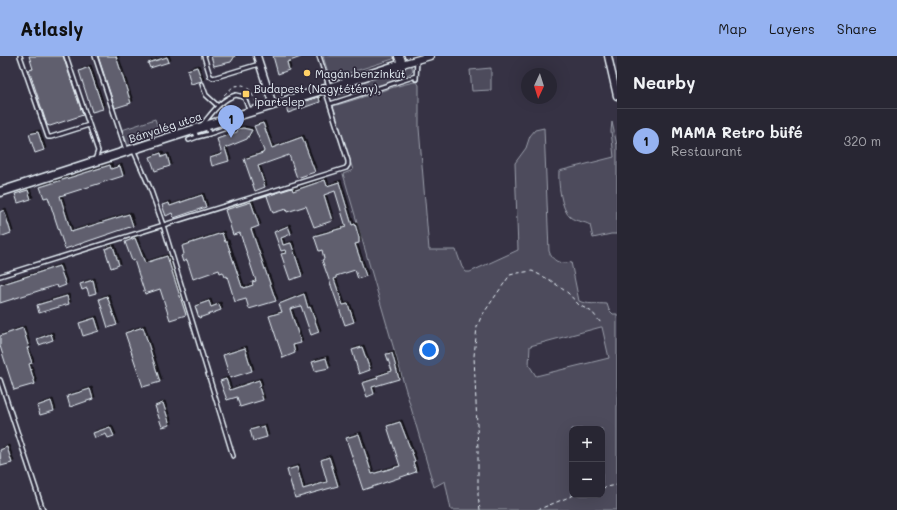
<!DOCTYPE html>
<meta charset="utf-8">
<style>
body{margin:0;font-family:Mali,sans-serif;background:#34323f;color:#f1f3f6}
.controls{position:absolute;right:12px;bottom:12px;display:grid;overflow:hidden;border-radius:8px;box-shadow:0 4px 16px #0002}
.controls button{width:36px;height:36px;display:grid;place-items:center;padding:0;border:0;border-bottom:1px solid #44434e;background:#282633;color:#f1f3f6;font:20px sans-serif}
.compass{position:absolute;left:521px;top:12px;width:36px;height:36px;border-radius:50%;background:#282633;box-shadow:0 4px 16px #0002;rotate:184deg}
.you{position:absolute;left:429px;top:294px;width:14px;height:14px;margin:-10px;border:3px solid #fff;border-radius:50%;background:#1a73e8;box-shadow:0 0 0 6px #1a73e833}
.badge{display:grid;place-items:center;width:26px;height:26px;border-radius:50%;background:#95b2f1;color:#111;font-size:13px;font-weight:700}
.pin{position:absolute;translate:-50% -33px;filter:drop-shadow(0 1px 2px #0008)}
.pin::after{content:'';position:absolute;top:21px;width:14px;height:12px;background:inherit;clip-path:polygon(0 0,100% 0,50% 100%)}
.list{margin:0;padding:0;list-style:none}
h2{display:flex;justify-content:space-between;align-items:center;height:52px;margin:0;padding:0 16px;font-size:17px}
h2 small{font-size:13px;font-weight:400;color:#a5a5ac}
.list li{display:grid;grid-template-columns:26px 1fr auto;gap:12px;align-items:center;box-sizing:border-box;height:64px;padding:0 16px;border-top:1px solid #44434e}
.list b{display:block;font-size:15px;white-space:nowrap}
.list p{margin:0;font-size:13px;white-space:nowrap;color:#a5a5ac}
.list em{font-size:13px;font-style:normal;color:#a5a5ac}
.map{position:relative;flex:none;width:617px;height:454px;overflow:hidden}
header{display:flex;align-items:center;gap:24px;box-sizing:border-box;height:56px;padding:0 20px;background:#95b2f1;color:#111}
header strong{font-size:19px}
nav{display:flex;gap:22px;margin-inline-start:auto;font-size:14px}
main{display:flex}
aside{flex:1;background:#282633}
.map>svg:first-child{display:block}
.green{fill:#4d4b5c;stroke:#9a9eaa;fill-rule:evenodd}
.building{fill:#605e6e;stroke:#e8f1f8;filter:url(#shadow)}
.lines{fill:none;stroke-linecap:round;stroke-linejoin:round}
.service-casing{stroke:#e8f1f8;stroke-width:6}
.minor-casing{stroke:#e8f1f8;stroke-width:9}
.tertiary-casing{stroke:#e8f1f8;stroke-width:11}
.path{stroke:#e8f1f8;stroke-width:1;stroke-dasharray:4 3;stroke-linecap:butt}
.service{stroke:#2f2a3d;stroke-width:3}
.minor{stroke:#2f2a3d;stroke-width:6}
.tertiary{stroke:#2f2a3d;stroke-width:8}
.poi-dot{fill:#ffd166;stroke:#2f2a3d;stroke-width:1.5}
.labels{text-anchor:middle;dominant-baseline:central;stroke-width:3.5;stroke-linejoin:round;paint-order:stroke}
.poi-label{font-size:11px;fill:#e8f1f8;stroke:#2f2a3d;text-anchor:start}
.street-label{font-size:11px;fill:#e8f1f8;stroke:#2f2a3d}
</style>
<header>
<strong>Atlasly</strong>
<nav><a>Map</a><a>Layers</a><a>Share</a></nav>
</header>
<main>
<div class="map">
<svg width="617" height="454" viewBox="0 0 617 454">
<defs>
<filter id="shadow"><feDropShadow dx="2" dy="-2" stdDeviation="0" flood-color="#0009"/></filter>
</defs>
<rect width="100%" height="100%" fill="#363244"/>
<filter id="ink" filterUnits="userSpaceOnUse"><feTurbulence type="fractalNoise" baseFrequency=".025" numOctaves="2"/><feDisplacementMap in="SourceGraphic" scale="8" xChannelSelector="R" yChannelSelector="G"/><feConvolveMatrix kernelMatrix="1 2 1 2 8 2 1 2 1" color-interpolation-filters="sRGB"/></filter>
<g filter="url(#ink)">
<path class="green" d="M323,0H394L395,1L393,3L330,23Z
M409,9L412,11L413,15C407,23 342,41 331,39L330,36L331,31Z
M491,12V34L472,35L470,14Z
M414,26H417L419,29V72L429,194H456L462,211L466,216H470L518,194L515,107L526,92L530,80L535,74L544,72L549,195C552,205 560,209 571,206L579,245C587,249 597,247 607,248L609,254L613,258H617V454H451L445,425L434,431L343,118L353,114L333,50C360,43 386,32 414,26ZM601,271H602L609,302L536,320L529,309L530,290ZM572,373H602V439H572Z
M155,63L159,75L152,82L147,81L135,89L129,91L127,87L122,74Z
M612,66L617,89V178H611L593,182L590,169C584,165 576,166 570,161C561,153 558,127 559,115L614,101L611,75Z"/>
<path class="building" d="M29,0H63L83,59L50,70L47,69L29,14L33,13Z
M98,0H116L131,47L115,52Z
M211,0H235L231,6L214,10Z
M273,0H301V1L287,6L289,14L278,18Z
M167,1L169,6L150,12L148,7Z
M89,11L103,53L92,56L79,15Z
M197,11L202,25L191,28L187,14Z
M319,41L320,46L288,57L286,51Z
M263,67L272,92L302,81L315,116L297,122L289,99L258,110L265,131L255,135L244,103L263,97L264,95L254,70Z
M243,72L252,74L247,83L225,92L229,105L212,110L210,102L222,98L217,83L237,76L238,73Z
M38,76L44,94L35,97L29,78Z
M161,97L162,101L167,99L170,110L155,115L150,101Z
M110,109L111,113L120,110L123,120L60,140L71,176L129,158L133,170L65,193L48,141L44,142L40,131Z
M325,124L327,130L339,126L352,169L355,168L359,182V187L355,188L366,220L358,223L355,214L336,220V222L334,223L343,249L348,248L354,266L345,269L322,204L324,203L322,194L319,195L314,180L346,171L335,135L324,139L332,165L314,171L306,150L287,156L286,153L273,157L267,140L292,132L293,135Z
M28,134L31,143L18,147L15,138Z
M202,139L206,151L174,162L172,157L166,160L162,149L169,147L170,150Z
M251,146L259,170L251,173L276,245L249,253L246,243L235,246L227,220L225,221L223,216L220,217L219,214L193,223L187,204L183,206L181,200L184,198L182,190L222,177L225,186H227L242,231H244V232L253,229L252,226L256,225L240,177L233,179L225,154Z
M4,154L11,177L0,181V156Z
M288,170L291,178L281,182L283,189L291,187L302,220L290,224L281,198L286,197L285,194L281,195L274,176Z
M135,182L145,207L167,200L186,259L170,264L160,233L145,238L134,204L132,205L125,186Z
M113,190L119,209L111,212L105,193Z
M59,210L66,229L58,232L57,229L0,247V229Z
M93,224L96,237L89,239L87,232L82,234L80,228Z
M304,238L308,252L310,251L319,276L311,279L301,250L290,253L301,287L293,289L295,297L283,302L269,260L282,256L279,248Z
M67,240L69,248L39,257L37,249Z
M107,240L117,269L108,272L99,243Z
M209,245L211,251L219,248L221,254L199,262L195,250Z
M95,262L99,275L83,280L79,267Z
M143,271L160,326L143,331L125,277Z
M23,272L29,292H27L32,307L29,308L35,328L14,334L0,290V280Z
M51,278L53,284L39,289L37,283Z
M362,291L370,314L359,318L352,294Z
M245,292L252,315L230,322L223,299Z
M392,297L399,323L372,331L374,338L367,341L362,327L378,322L377,320L392,315L386,298Z
M326,302L329,312L315,315L312,306Z
M226,323L230,334L259,324L261,330L259,331L263,344L240,351L237,341L227,344L220,325Z
M90,333L93,343L70,351L67,340Z
M51,345L54,355L40,359L37,350Z
M163,347L170,369L162,371L155,350Z
M400,366L415,405L413,406L416,416L363,434L346,382L359,378L372,418L400,410L387,370Z
M264,370L267,381L253,385L250,374Z
M110,371L114,380L108,382L106,378L95,382L93,377Z
M7,391L12,407L1,410L0,394Z
M329,401L338,430L295,442L287,414L297,411L303,433L327,426L321,404Z"/>
<g class="lines">
<defs>
<path id="service" d="M20,0L48,81H51L89,69
M66,0L98,95L95,104
M95,0L126,94
M204,0L210,20L213,22L259,8
M319,0L329,30
M416,23L417,4
M202,28L206,39L218,50
M330,48L416,20
M202,69C212,57 221,43 236,39L244,41L250,56
M194,74L197,81L209,78L207,71
M209,78L229,71
M189,84L197,81
M133,93L150,132L163,169L233,400
M0,220L346,112L348,109V105L325,33
M0,324L43,454"/>
<path id="minor" d="M257,0L273,49
M608,0L617,40
M402,8L430,0"/>
<path id="tertiary" d="M0,136L227,63L325,33L402,8L399,0"/>
</defs>
<use href="#service" class="service-casing"/>
<use href="#minor" class="minor-casing"/>
<use href="#tertiary" class="tertiary-casing"/>
<path class="path" d="M224,39L234,30L243,29L250,34L256,46
M602,432L617,429
M480,454L478,439V393L474,300L477,271L481,261L494,242L510,219L518,217L532,215L550,224L568,237L579,249L592,256L601,267
M537,454L574,439"/>
<use href="#service" class="service"/>
<use href="#minor" class="minor"/>
<use href="#tertiary" class="tertiary"/>
</g>
</g>
<g class="poi-dot">
<circle cx="307" cy="17" r="4"/>
<rect x="242" y="34" width="8" height="8" rx="2"/>
</g>
<g class="labels">
<g class="poi-label">
<text x="315" y="17">Magán benzinkút</text>
<text x="254" y="32">Budapest (Nagytétény),<tspan x="254" dy="13">ipartelep</tspan></text>
</g>
<g class="street-label">
<text transform="translate(165 71) rotate(-18)">Bányalég utca</text>
</g>
</g>
</svg>
<div class="controls">
<button>+</button>
<button>−</button>
</div>
<svg class="compass" viewBox="-18 -18 36 36"><path d="M0-13l5 13h-10z" fill="#e53935"/><path d="M0 13l5-13h-10z" fill="#a5a5ac"/></svg>
<div class="you"></div>
<div class="pin badge" style="left:231px;top:82px">1</div>
</div>
<aside>
<h2>Nearby<small></small></h2>
<ul class="list">
<li><span class="badge">1</span><div><b>MAMA Retro büfé</b><p>Restaurant</p></div><em>320 m</em></li>
</ul>
</aside>
</main>
